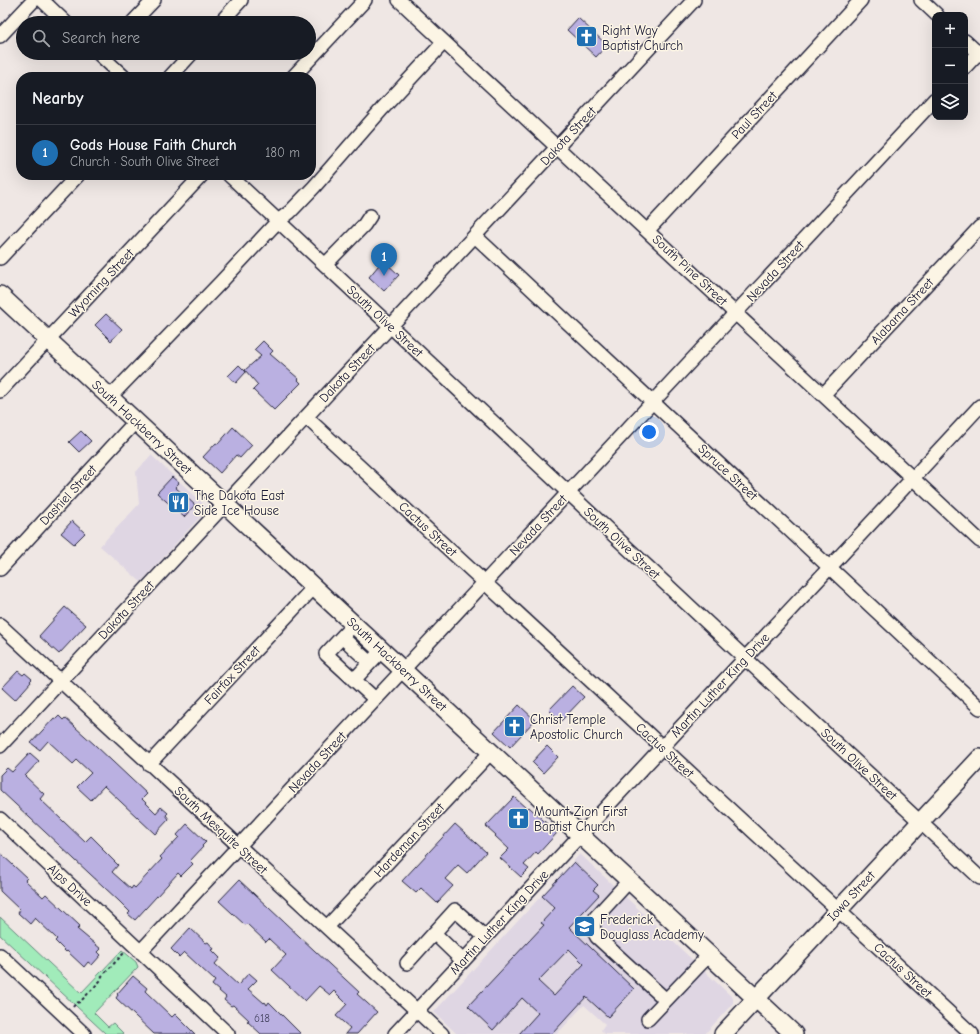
<!DOCTYPE html>
<meta charset="utf-8">
<style>
body{margin:0;font-family:"Comic Neue",sans-serif;background:#20242c;color:#f1f3f6}
.controls{position:absolute;right:12px;top:12px;display:grid;overflow:hidden;border-radius:8px;box-shadow:0 4px 16px #0002}
.controls button{width:36px;height:36px;display:grid;place-items:center;padding:0;border:0;border-bottom:1px solid #363941;background:#171b24;color:#f1f3f6;font:20px sans-serif}
.you{position:absolute;left:649px;top:432px;width:14px;height:14px;margin:-10px;border:3px solid #fff;border-radius:50%;background:#1a73e8;box-shadow:0 0 0 6px #1a73e833}
.badge{display:grid;place-items:center;width:26px;height:26px;border-radius:50%;background:#1f6fb2;color:#fff;font-size:13px;font-weight:700}
.pin{position:absolute;translate:-50% -33px;filter:drop-shadow(0 1px 2px #0008)}
.pin::after{content:'';position:absolute;top:21px;width:14px;height:12px;background:inherit;clip-path:polygon(0 0,100% 0,50% 100%)}
.list{margin:0;padding:0;list-style:none}
h2{display:flex;justify-content:space-between;align-items:center;height:52px;margin:0;padding:0 16px;font-size:17px}
h2 small{font-size:13px;font-weight:400;color:#9ea1a6}
.list li{display:grid;grid-template-columns:26px 1fr auto;gap:12px;align-items:center;box-sizing:border-box;height:56px;padding:0 16px;border-top:1px solid #363941}
.list b{display:block;font-size:15px;white-space:nowrap}
.list p{margin:0;font-size:13px;white-space:nowrap;color:#9ea1a6}
.list em{font-size:13px;font-style:normal;color:#9ea1a6}
.icon{flex:none;width:22px;height:22px;fill:none;stroke:currentColor;stroke-width:2;stroke-linecap:round;stroke-linejoin:round}
.map{position:relative;flex:none;width:980px;height:1034px;overflow:hidden}
.search{position:absolute;background:#171b24;box-shadow:0 4px 16px #0002;left:16px;top:16px;width:300px;height:44px;display:flex;align-items:center;gap:10px;box-sizing:border-box;padding:0 14px;border-radius:22px;color:#9ea1a6;font-size:15px}
.panel{position:absolute;background:#171b24;box-shadow:0 4px 16px #0002;left:16px;top:72px;width:300px;height:108px;border-radius:16px}
.map>svg:first-child{display:block}
.built{fill:#dfd6e3}
.green{fill:#a1ebba;stroke:#62867a}
.building{fill:#bab0e1;stroke:#22223b;fill-rule:evenodd}
.lines{fill:none;stroke-linecap:round;stroke-linejoin:round}
.minor-casing{stroke:#22223b;stroke-width:16}
.major-casing{stroke:#22223b;stroke-width:20}
.path{stroke:#22223b;stroke-width:2;stroke-dasharray:3 3;stroke-linecap:butt}
.minor{stroke:#fcf5e5;stroke-width:13}
.major{stroke:#fcf5e5;stroke-width:17}
.labels{text-anchor:middle;dominant-baseline:central;stroke-width:3;stroke-linejoin:round;paint-order:stroke}
.number-label{font-size:11px;fill:#484664}
.poi-label{font-size:13px;fill:#22223b;stroke:#fcf5e5;text-anchor:start}
.street-label{font-size:13px;fill:#22223b;stroke:#fcf5e5}
</style>
<div class="map">
<svg width="980" height="1034" viewBox="0 0 980 1034">
<rect width="100%" height="100%" fill="#efe7e4"/>
<filter id="ink" filterUnits="userSpaceOnUse"><feTurbulence type="fractalNoise" baseFrequency=".025" numOctaves="2"/><feDisplacementMap in="SourceGraphic" scale="8" xChannelSelector="R" yChannelSelector="G"/><feConvolveMatrix kernelMatrix="1 2 1 2 8 2 1 2 1" color-interpolation-filters="sRGB"/></filter>
<g filter="url(#ink)">
<path class="built" d="M151,455L208,508L141,582L100,546L139,504L136,472Z
M580,854L733,998V1003L705,1034H605L601,1030L605,1024L584,1005L557,1034H457L434,1012Z"/>
<path class="green" d="M0,917L81,993L122,950L136,962L138,967L94,1013L108,1027L113,1023L124,1034H106L0,935Z"/>
<path class="building" d="M578,18L607,45L596,57L567,30Z
M383,260L399,275L384,291L369,277Z
M106,314L122,329L111,341L95,325Z
M263,341L273,351L270,354L299,379L298,380L301,383L274,410L253,390L258,385L245,370L261,356L254,350Z
M239,365L246,372L236,383L228,376Z
M233,427L252,445L240,458L236,455L220,473L203,457L216,443L218,444Z
M81,431L91,441L79,452L69,442Z
M172,477L179,483L175,487L195,505L184,517L157,493Z
M72,521L85,533L74,544L61,533Z
M65,607L86,625L59,654L39,636Z
M18,671L23,675L25,673L32,679L30,681L31,682L15,700L2,688Z
M572,686L584,697L561,721L549,710Z
M519,705L535,720L510,747L494,732Z
M59,716L63,720L65,718L95,745L147,794L142,799L156,813L161,807L168,813L166,815L169,819L155,834L104,786L91,800L77,787L91,773L77,760L73,764L48,741L40,750L31,743L54,718L56,719Z
M547,746L558,757L543,773L532,762Z
M30,753L39,761L25,776L44,794L40,799L85,842L91,836L103,848L102,849L118,865L112,872L131,889L133,886L135,888L162,859L160,857L179,837L177,835L187,824L206,842L202,846L203,847L190,861L193,864L181,876L178,873L135,920L128,914L130,912L119,901L0,790V775L7,768L12,772Z
M514,797L527,809L529,807L557,833L538,854L536,852L524,865L529,869L521,877L500,858L509,849L495,836L496,835L486,826Z
M455,824L486,852L467,873L458,865L445,879L453,886L437,903L421,888L416,893L402,881Z
M0,853L27,878L25,880L43,897L46,894L80,926L77,929L101,949L98,952L101,955L92,965L88,962L84,967L67,951L66,952L55,941L57,939L35,918L30,924L18,913L20,910L0,891Z
M574,862L598,885L593,890L599,895L569,927L634,989L608,1017L586,997L552,1034H519L538,1013L522,998L493,1030L468,1006L544,925L541,923L555,908L542,896ZM569,949L584,964L554,996L538,981Z
M239,880L345,979L359,992L357,994L377,1012L357,1034H345L350,1028L336,1016L347,1004L334,991L330,995L319,986L305,1001L272,970L286,955L269,939L266,942L247,924L245,925L219,901Z
M190,928L206,943L208,942L214,949L212,950L220,958L215,964L238,985L249,973L257,980L248,989L264,1003L265,1002L267,1005L269,1002L301,1034H261L247,1021L249,1020L233,1005L231,1006L224,1000L226,997L212,985L215,981L184,952L179,957L171,949Z
M133,976L147,988L145,991L172,1017L175,1014L195,1034H154L116,998L118,995L117,994Z"/>
<g class="lines">
<defs>
<path id="minor" d="M42,0L66,23
M399,0L980,541
M921,0L937,15
M132,23L154,0
M220,23L241,0
M0,36L34,0
M965,41L980,55
M98,53L124,77
M965,67L980,51
M170,77L192,53
M293,77L365,0
M229,175L980,878
M647,231L861,0
M475,236L980,708
M0,258L78,175
M325,265L364,225L370,216
M0,391L202,175
M823,395L980,227
M110,397L221,282L278,221L290,212L314,187L382,109L444,42
M306,417L972,1034
M0,569L136,421
M354,624L326,654L375,699
M0,625L442,1034
M342,637L370,663
M354,680L382,650
M0,746L694,0
M149,764L314,587
M0,819L228,1034
M629,881L596,917C592,925 593,930 597,937L666,1000
M327,927L491,752
M434,933L463,961
M140,952L935,99
M0,955L84,1034
M407,963L455,910L485,937
M648,1019L709,955
M395,1034L980,406"/>
<path id="major" d="M0,295L794,1034
M723,1034L980,758"/>
</defs>
<use href="#minor" class="minor-casing"/>
<use href="#major" class="major-casing"/>
<path class="path" d="M73,1007L76,1003L80,1002L101,980L102,976L125,952"/>
<use href="#minor" class="minor"/>
<use href="#major" class="major"/>
</g>
</g>
<defs>
<symbol id="church-square" viewBox="-11 -11 22 22"><rect x="-9" y="-9" width="18" height="18" rx="4" fill="#1f6fb2" stroke="#fcf5e5"/><path d="M-1.2-6h2.4v3.5h3.3v2.4h-3.3V6h-2.4V-.1h-3.3v-2.4h3.3Z" fill="#fff"/></symbol>
<symbol id="restaurant-square" viewBox="-11 -11 22 22"><rect x="-9" y="-9" width="18" height="18" rx="4" fill="#1f6fb2" stroke="#fcf5e5"/><path d="M-5-6h1v4h1v-4h1v4h1v-4h1v5L-1.5 .5V6h-2V.5L-5-1ZM5-6V6H3V1.5H1.5Q1.5-4 5-6Z" fill="#fff"/></symbol>
<symbol id="school-square" viewBox="-11 -11 22 22"><rect x="-9" y="-9" width="18" height="18" rx="4" fill="#1f6fb2" stroke="#fcf5e5"/><path d="M0-5L7-2L0 1L-7-2ZM-4 1L0 2.5L4 1V4Q0 6-4 4Z" fill="#fff"/></symbol>
</defs>
<g fill-rule="evenodd">
<use href="#church-square" x="574" y="24" width="25" height="25"/>
<use href="#restaurant-square" x="166" y="490" width="25" height="25"/>
<use href="#church-square" x="502" y="714" width="25" height="25"/>
<use href="#church-square" x="506" y="806" width="25" height="25"/>
<use href="#school-square" x="572" y="914" width="25" height="25"/>
</g>
<g class="labels">
<g class="number-label">
<text x="262" y="1018">618</text>
</g>
<g class="poi-label">
<text x="602" y="30">Right Way<tspan x="602" dy="15">Baptist Church</tspan></text>
<text x="194" y="495">The Dakota East<tspan x="194" dy="15">Side Ice House</tspan></text>
<text x="530" y="719">Christ Temple<tspan x="530" dy="15">Apostolic Church</tspan></text>
<text x="534" y="811">Mount Zion First<tspan x="534" dy="15">Baptist Church</tspan></text>
<text x="600" y="919">Frederick<tspan x="600" dy="15">Douglass Academy</tspan></text>
</g>
<g class="street-label">
<text transform="translate(754 115) rotate(-47)">Paul Street</text>
<text transform="translate(568 136) rotate(-47)">Dakota Street</text>
<text transform="translate(690 270) rotate(43)">South Pine Street</text>
<text transform="translate(775 271) rotate(-47)">Nevada Street</text>
<text transform="translate(101 283) rotate(-47)">Wyoming Street</text>
<text transform="translate(902 311) rotate(-47)">Alabama Street</text>
<text transform="translate(385 321) rotate(43)">South Olive Street</text>
<text transform="translate(347 373) rotate(-47)">Dakota Street</text>
<text transform="translate(142 427) rotate(43)">South Hackberry Street</text>
<text transform="translate(728 472) rotate(43)">Spruce Street</text>
<text transform="translate(68 495) rotate(-47)">Dashiel Street</text>
<text transform="translate(538 525) rotate(-47)">Nevada Street</text>
<text transform="translate(428 529) rotate(43)">Cactus Street</text>
<text transform="translate(622 543) rotate(43)">South Olive Street</text>
<text transform="translate(126 610) rotate(-47)">Dakota Street</text>
<text transform="translate(397 664) rotate(43)">South Hackberry Street</text>
<text transform="translate(232 675) rotate(-47)">Fairfax Street</text>
<text transform="translate(720 685) rotate(-47)">Martin Luther King Drive</text>
<text transform="translate(665 750) rotate(43)">Cactus Street</text>
<text transform="translate(317 762) rotate(-47)">Nevada Street</text>
<text transform="translate(859 764) rotate(43)">South Olive Street</text>
<text transform="translate(221 830) rotate(43)">South Mesquite Street</text>
<text transform="translate(409 840) rotate(-47)">Hardeman Street</text>
<text transform="translate(70 885) rotate(43)">Alps Drive</text>
<text transform="translate(851 896) rotate(-47)">Iowa Street</text>
<text transform="translate(499 922) rotate(-47)">Martin Luther King Drive</text>
<text transform="translate(903 970) rotate(43)">Cactus Street</text>
</g>
</g>
</svg>
<div class="controls">
<button>+</button>
<button>−</button>
<button><svg class="icon" aria-label="layers" viewBox="0 0 24 24"><path d="M12 4l9 5-9 5-9-5zM3 14l9 5 9-5"/></svg></button>
</div>
<div class="you"></div>
<div class="pin badge" style="left:384px;top:276px">1</div>
<div class="search"><svg class="icon" aria-label="search" viewBox="0 0 24 24"><circle cx="10" cy="10" r="6"/><path d="M15 15l6 6"/></svg>Search here</div>
<section class="panel">
<h2>Nearby<small></small></h2>
<ul class="list">
<li><span class="badge">1</span><div><b>Gods House Faith Church</b><p>Church · South Olive Street</p></div><em>180 m</em></li>
</ul>
</section>
</div>
